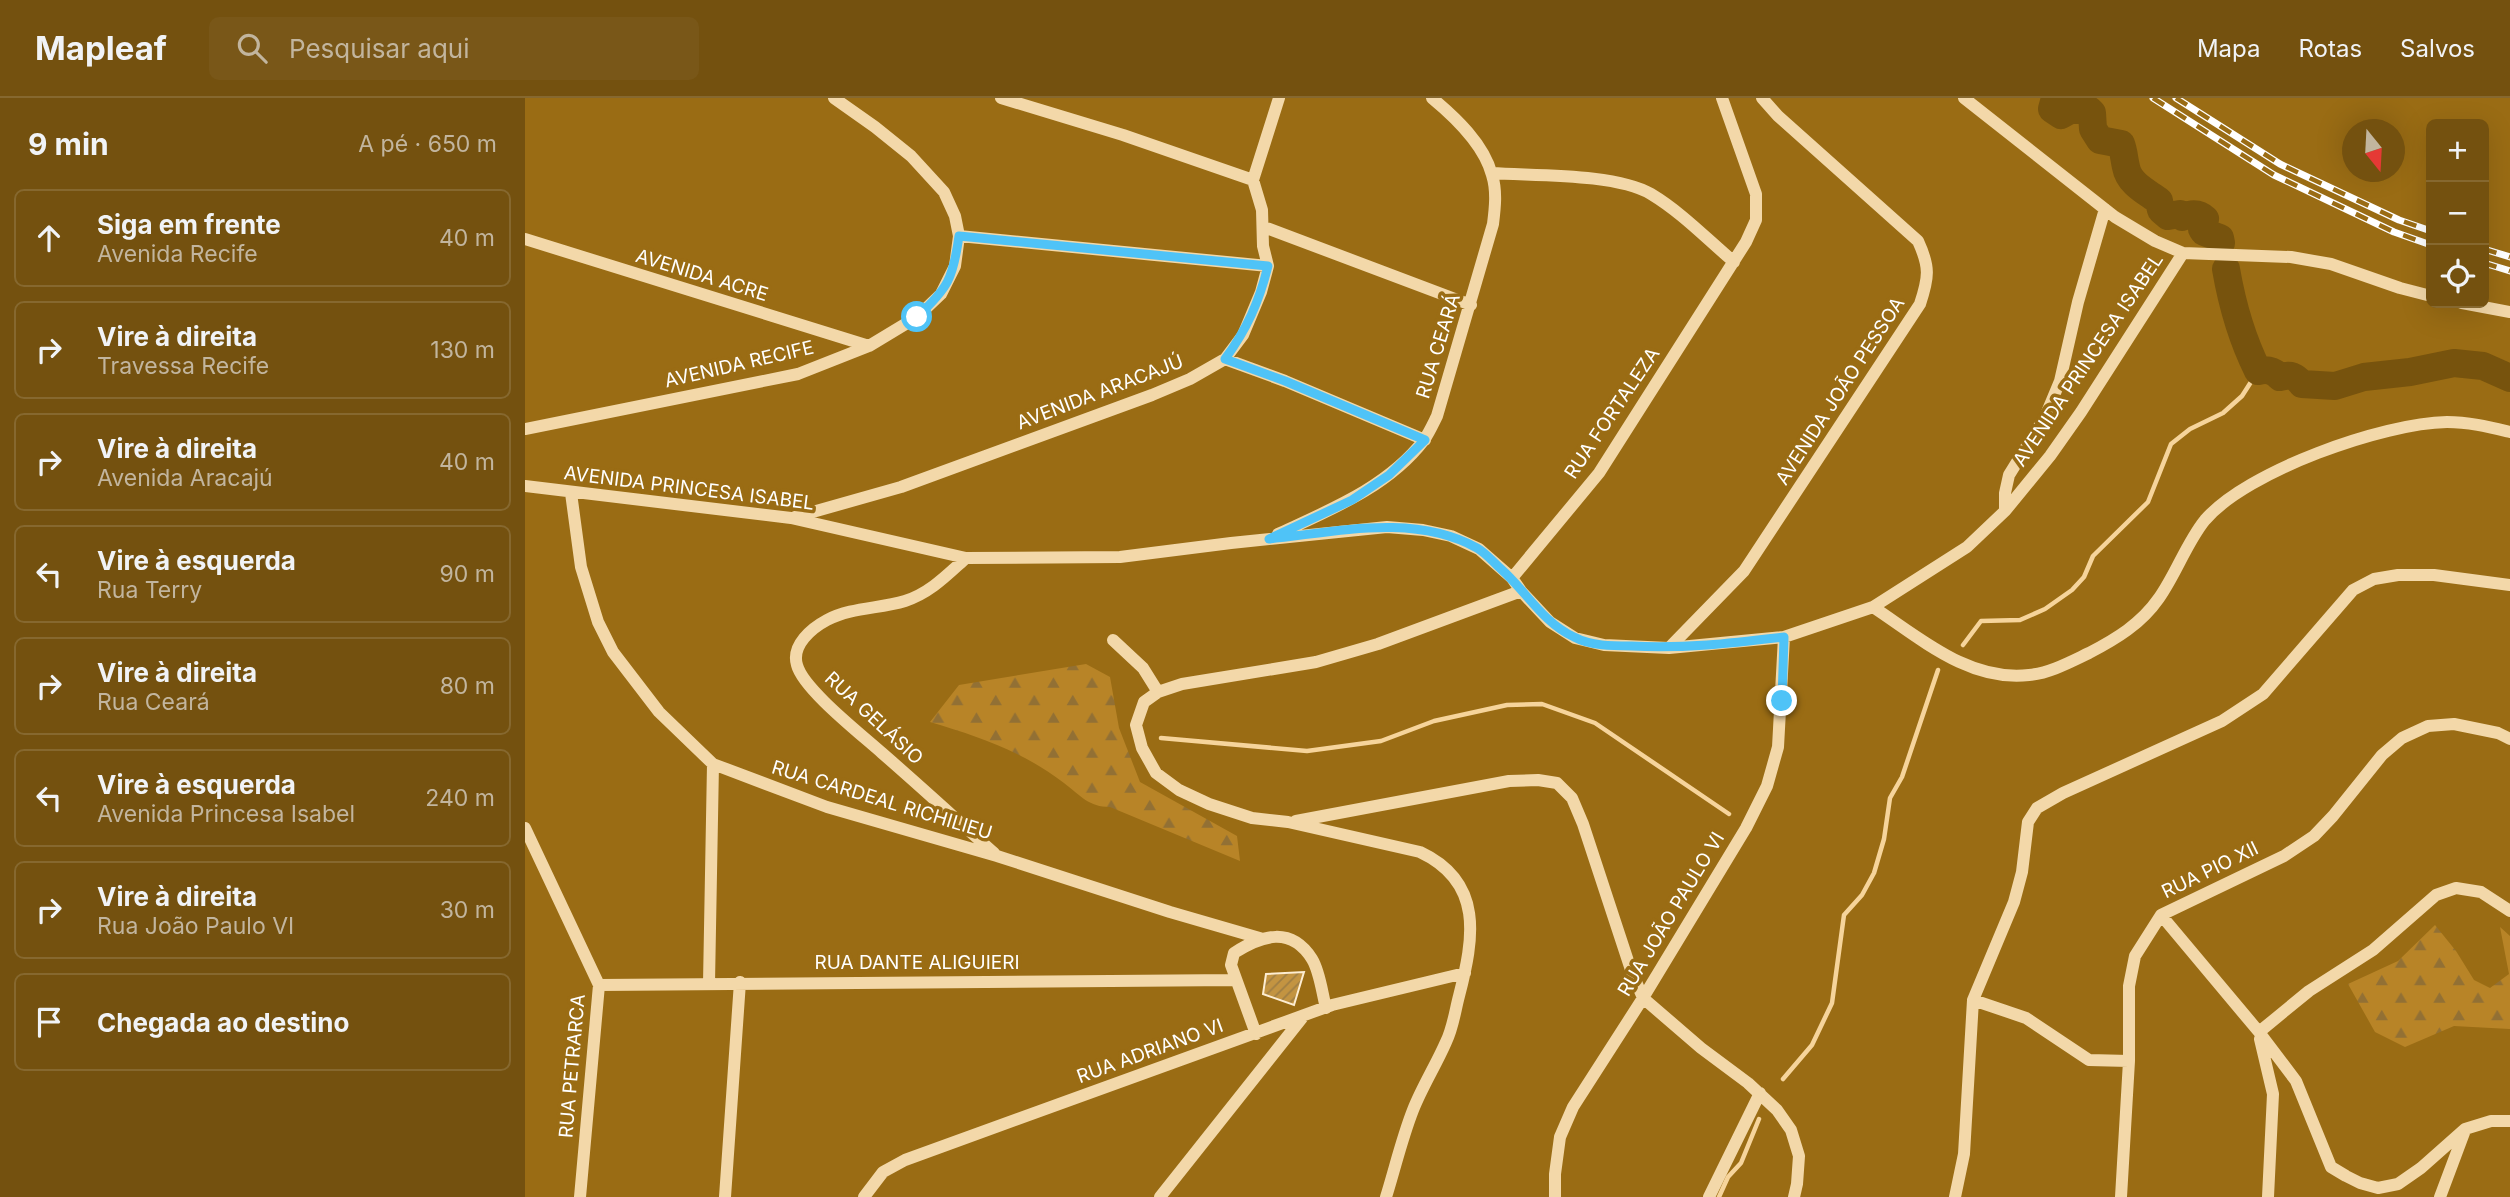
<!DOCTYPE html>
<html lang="pt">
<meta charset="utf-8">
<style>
body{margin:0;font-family:Inter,sans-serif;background:#795718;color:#f1f3f6}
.controls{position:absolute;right:21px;top:21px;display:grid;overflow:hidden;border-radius:10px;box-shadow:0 7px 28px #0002}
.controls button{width:63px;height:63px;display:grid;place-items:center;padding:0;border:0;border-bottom:2px solid #86682f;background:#74510f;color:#f1f3f6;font:35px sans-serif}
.compass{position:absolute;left:1817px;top:21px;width:63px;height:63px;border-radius:50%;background:#74510f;box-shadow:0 7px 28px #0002;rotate:162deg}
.stop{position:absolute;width:21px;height:21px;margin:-16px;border:5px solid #4fc3f7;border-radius:50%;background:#fff}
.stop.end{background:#4fc3f7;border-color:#fff;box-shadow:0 2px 7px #0008}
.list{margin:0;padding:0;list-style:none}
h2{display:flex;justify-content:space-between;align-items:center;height:91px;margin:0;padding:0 28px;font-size:30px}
h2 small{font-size:23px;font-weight:400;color:#c2b59e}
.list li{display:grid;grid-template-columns:46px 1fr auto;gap:21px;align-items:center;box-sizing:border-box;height:98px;margin:0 14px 14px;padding:0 14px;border:2px solid #86682f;border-radius:10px}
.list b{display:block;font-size:26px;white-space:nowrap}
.list p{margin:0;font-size:23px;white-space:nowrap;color:#c2b59e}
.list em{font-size:23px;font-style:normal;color:#c2b59e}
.icon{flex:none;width:38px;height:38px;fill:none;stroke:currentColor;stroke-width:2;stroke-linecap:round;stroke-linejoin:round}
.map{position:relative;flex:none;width:1985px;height:1099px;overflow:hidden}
header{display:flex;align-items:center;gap:42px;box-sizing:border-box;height:98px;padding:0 35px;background:#74510f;border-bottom:2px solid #86682f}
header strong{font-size:33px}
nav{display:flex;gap:38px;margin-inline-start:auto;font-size:24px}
.search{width:490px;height:63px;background:#795718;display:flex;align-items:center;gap:18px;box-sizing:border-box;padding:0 24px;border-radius:10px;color:#c2b59e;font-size:26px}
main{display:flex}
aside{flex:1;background:#74510f}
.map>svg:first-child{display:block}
.forest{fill:url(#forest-firs)}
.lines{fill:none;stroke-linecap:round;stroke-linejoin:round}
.stream{stroke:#f6d49b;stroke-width:4.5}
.river{stroke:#77530d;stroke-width:28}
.building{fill:url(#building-hatch);stroke:#fdedd1;stroke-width:2}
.minor{stroke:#f3d8a9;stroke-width:12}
.rail-casing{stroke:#fff;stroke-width:7}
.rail{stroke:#9a6c14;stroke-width:4.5;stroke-dasharray:13;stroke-linecap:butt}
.route{stroke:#4fc3f7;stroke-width:9}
.labels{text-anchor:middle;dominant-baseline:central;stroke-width:7;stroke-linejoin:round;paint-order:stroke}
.street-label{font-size:19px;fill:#fff;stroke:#9a6c14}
</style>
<header>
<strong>Mapleaf</strong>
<div class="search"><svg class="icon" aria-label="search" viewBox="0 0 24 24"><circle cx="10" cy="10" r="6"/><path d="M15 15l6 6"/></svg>Pesquisar aqui</div>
<nav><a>Mapa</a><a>Rotas</a><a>Salvos</a></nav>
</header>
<main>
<aside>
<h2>9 min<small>A pé · 650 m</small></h2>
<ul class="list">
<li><svg class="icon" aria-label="ahead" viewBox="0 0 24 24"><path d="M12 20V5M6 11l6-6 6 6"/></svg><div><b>Siga em frente</b><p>Avenida Recife</p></div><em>40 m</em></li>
<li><svg class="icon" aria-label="right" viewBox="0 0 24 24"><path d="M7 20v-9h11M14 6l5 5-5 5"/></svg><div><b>Vire à direita</b><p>Travessa Recife</p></div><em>130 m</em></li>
<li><svg class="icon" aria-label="right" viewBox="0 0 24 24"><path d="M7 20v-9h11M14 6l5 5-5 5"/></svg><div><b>Vire à direita</b><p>Avenida Aracajú</p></div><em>40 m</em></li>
<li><svg class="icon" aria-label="left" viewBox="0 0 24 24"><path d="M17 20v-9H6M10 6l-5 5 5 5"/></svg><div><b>Vire à esquerda</b><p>Rua Terry</p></div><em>90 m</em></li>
<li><svg class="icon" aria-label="right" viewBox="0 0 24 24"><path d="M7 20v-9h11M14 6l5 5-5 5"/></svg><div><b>Vire à direita</b><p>Rua Ceará</p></div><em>80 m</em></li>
<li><svg class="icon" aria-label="left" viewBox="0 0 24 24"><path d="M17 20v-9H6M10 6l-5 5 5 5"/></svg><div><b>Vire à esquerda</b><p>Avenida Princesa Isabel</p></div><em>240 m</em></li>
<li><svg class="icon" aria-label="right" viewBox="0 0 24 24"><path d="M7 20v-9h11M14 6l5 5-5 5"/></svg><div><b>Vire à direita</b><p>Rua João Paulo VI</p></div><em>30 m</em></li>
<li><svg class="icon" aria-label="arrive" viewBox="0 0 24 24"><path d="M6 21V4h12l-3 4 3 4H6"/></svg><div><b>Chegada ao destino</b></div></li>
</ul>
</aside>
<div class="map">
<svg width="1985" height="1099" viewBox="0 0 1985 1099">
<defs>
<pattern id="forest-firs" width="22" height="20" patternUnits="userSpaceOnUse" patternTransform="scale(1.75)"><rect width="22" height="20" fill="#b88427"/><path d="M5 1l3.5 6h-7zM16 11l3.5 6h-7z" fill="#927034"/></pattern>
<pattern id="building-hatch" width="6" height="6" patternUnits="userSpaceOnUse" patternTransform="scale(1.75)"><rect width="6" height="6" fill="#c39441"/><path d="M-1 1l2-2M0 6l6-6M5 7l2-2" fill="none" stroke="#9f7e44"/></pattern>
</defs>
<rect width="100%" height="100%" fill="#9a6c14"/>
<path class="forest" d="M561,566L585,579L594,630L615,684L712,738L715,763L585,709C564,709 556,698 539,685C497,653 455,639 405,624L434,587Z
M1910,827L1931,853L1949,882L1965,890L1984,876L1975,829L1985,838V931L1929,928L1880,949L1850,934L1823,886L1873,863Z"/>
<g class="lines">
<path class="stream" d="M1438,547L1456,523L1495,522L1520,511L1547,492L1559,479L1568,458L1623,404L1646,346L1665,331L1698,315L1717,298L1733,273
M636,640L782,653L856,643L909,623L982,607L1017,606L1070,625L1204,716
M1258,981L1287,947L1307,905L1319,817L1337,797L1349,775L1359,741L1365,700L1377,679L1413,572
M1194,1099L1203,1079L1216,1065L1234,1021"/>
<path class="river" d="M1530,0L1527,11L1536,17L1545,12H1564L1567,15L1568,31L1575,42L1596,46C1599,54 1599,61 1601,69C1604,86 1622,94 1634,103L1636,112L1643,118L1655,116L1657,119C1665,116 1673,114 1680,121L1677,131L1679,134L1695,140L1696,145
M1701,171C1707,206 1717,241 1733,273C1742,271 1748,272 1755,279C1766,276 1770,278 1777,286L1810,288L1839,279L1885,274L1929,265L1958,268L1985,280"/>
</g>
<path class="building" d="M779,874L769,907L738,896L741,876Z"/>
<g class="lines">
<path class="minor" d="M1439,0L1590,119L1630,143L1658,155L1766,159L1806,166L1875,190L1906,198
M967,75C1009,78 1090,75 1126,96C1156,114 1182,141 1209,164
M728,82L754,0
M739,129L946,207
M434,138L743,168
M0,141L344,248
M1937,205L1985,214
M700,261L760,283L900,342
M0,331L273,276L344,248L392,219L416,196L430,168L434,138L430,118L419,94L386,58L350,29L309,0
M0,388L266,420L441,460L595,459L706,445L862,429L898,432L926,438L954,451L987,480L996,493L1025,524L1050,540L1079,547L1144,550L1259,539L1348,509L1442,449L1480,413L1525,358L1556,314L1658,155
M46,395L56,469L73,524L88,554L134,614L188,666L302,709L472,758L645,814L738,841
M1480,413V395L1484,377L1520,319L1535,283L1553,204L1580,111
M270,419L376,389L627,297L665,281L700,261L718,237L736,194L743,168L738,148L737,112L728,82L598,37L476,0
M753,436C805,412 863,389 899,342C904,335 908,326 912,318L968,126C970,110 972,93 967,77C959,46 930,19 907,0
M441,460C422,477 405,495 380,503C354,511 327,509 302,522C287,530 266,547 272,567C278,591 337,637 357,655C395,688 432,722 469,755
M987,480L1074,375L1221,144L1231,122V96L1197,0
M1348,509C1395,540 1444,584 1504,577C1525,575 1545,564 1564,555C1591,541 1616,526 1634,500C1651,476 1662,444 1680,422C1722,373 1858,325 1922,324C1944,324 1964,329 1985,334
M588,542L618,570L633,594
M1144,550L1219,473L1395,206C1404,179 1405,169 1393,143L1253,18L1237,0
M771,723L984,683L1013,682L1032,685L1047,700L1058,726L1106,872L1118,900L1176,950L1223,985L1252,1012L1266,1032L1274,1058L1272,1086L1269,1099
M0,730L74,887L55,1099
M1636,817L1734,934L1771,983L1806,1069L1821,1078L1835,1085L1853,1090L1873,1086L1896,1070L1940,1031L1966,1023H1985
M184,885L188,666
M74,887L711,882
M1448,902L1501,920L1564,962L1604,963
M1734,934L1784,893L1848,852L1911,797L1931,790L1956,794L1985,813
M731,936L706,867L709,855C737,837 766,828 787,861C795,874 797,895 801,910
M1735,941L1748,996L1743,1099
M200,1099L215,884
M339,1099L358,1074L380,1062L807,907L940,875
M635,1099L777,920
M861,1099C870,1070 877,1040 888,1012C897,989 911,967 921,944C928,930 930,913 934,898C949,840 959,784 895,754L763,724L727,720L684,706L654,692L631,675L617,650L611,627L619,604L633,594L657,586L791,564L853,546L996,493
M1030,1099V1076L1035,1039L1048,1009L1118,900L1221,730L1242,688L1253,649L1259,539
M1184,1099L1235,995
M1430,1099L1439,1056L1448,902L1489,804L1497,774L1503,724L1512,710L1538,695L1697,623L1738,596L1828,492L1849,481L1873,477H1909L1985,487
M1596,1099L1604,963V888L1610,858L1636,817L1759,758L1789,738L1808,718L1857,657L1877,640L1903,628L1929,626L1973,635L1985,641
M1915,1099L1939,1035"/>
<defs>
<path id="rail" d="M1628,0L1749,77L1869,134L1906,147
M1651,0L1755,66L1874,122L1906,133
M1959,151L1985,159
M1959,165L1985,173"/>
</defs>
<use href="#rail" class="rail-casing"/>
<use href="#rail" class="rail"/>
</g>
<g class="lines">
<path class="route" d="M392,219C423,190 428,181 434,138L743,168C734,204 722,231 700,261L760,283L900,342L864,377L827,402L744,441C812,434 888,415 952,450C961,455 968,464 976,471C1001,493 1017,524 1049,539C1066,548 1087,548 1106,548C1158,551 1208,545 1259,539L1257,603"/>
</g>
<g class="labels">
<g class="street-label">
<text transform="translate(177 177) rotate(17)">AVENIDA ACRE</text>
<text transform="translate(913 248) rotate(-73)">RUA CEARÁ</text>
<text transform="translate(1563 262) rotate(-56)">AVENIDA PRINCESA ISABEL</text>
<text transform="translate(214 266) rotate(-13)">AVENIDA RECIFE</text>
<text transform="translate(1315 293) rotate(-57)">AVENIDA JOÃO PESSOA</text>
<text transform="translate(575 294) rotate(-21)">AVENIDA ARACAJÚ</text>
<text transform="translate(1087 315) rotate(-56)">RUA FORTALEZA</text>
<text transform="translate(164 390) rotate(7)">AVENIDA PRINCESA ISABEL</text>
<text transform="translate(349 620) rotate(43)">RUA GELÁSIO</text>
<text transform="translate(357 702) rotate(17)">RUA CARDEAL RICHILIEU</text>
<text transform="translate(1685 772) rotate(-26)">RUA PIO XII</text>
<text transform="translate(1146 816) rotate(-59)">RUA JOÃO PAULO VI</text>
<text x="392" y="864">RUA DANTE ALIGUIERI</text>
<text transform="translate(625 953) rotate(-20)">RUA ADRIANO VI</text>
<text transform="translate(47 968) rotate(-85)">RUA PETRARCA</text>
</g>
</g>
</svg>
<div class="controls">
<button>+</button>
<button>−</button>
<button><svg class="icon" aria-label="locate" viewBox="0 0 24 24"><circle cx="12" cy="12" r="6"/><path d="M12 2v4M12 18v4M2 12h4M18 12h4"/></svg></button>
</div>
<svg class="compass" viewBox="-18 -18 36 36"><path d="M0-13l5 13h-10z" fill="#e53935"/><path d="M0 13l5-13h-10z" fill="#c2b59e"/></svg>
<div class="stop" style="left:392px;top:219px"></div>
<div class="stop end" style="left:1257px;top:603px"></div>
</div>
</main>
